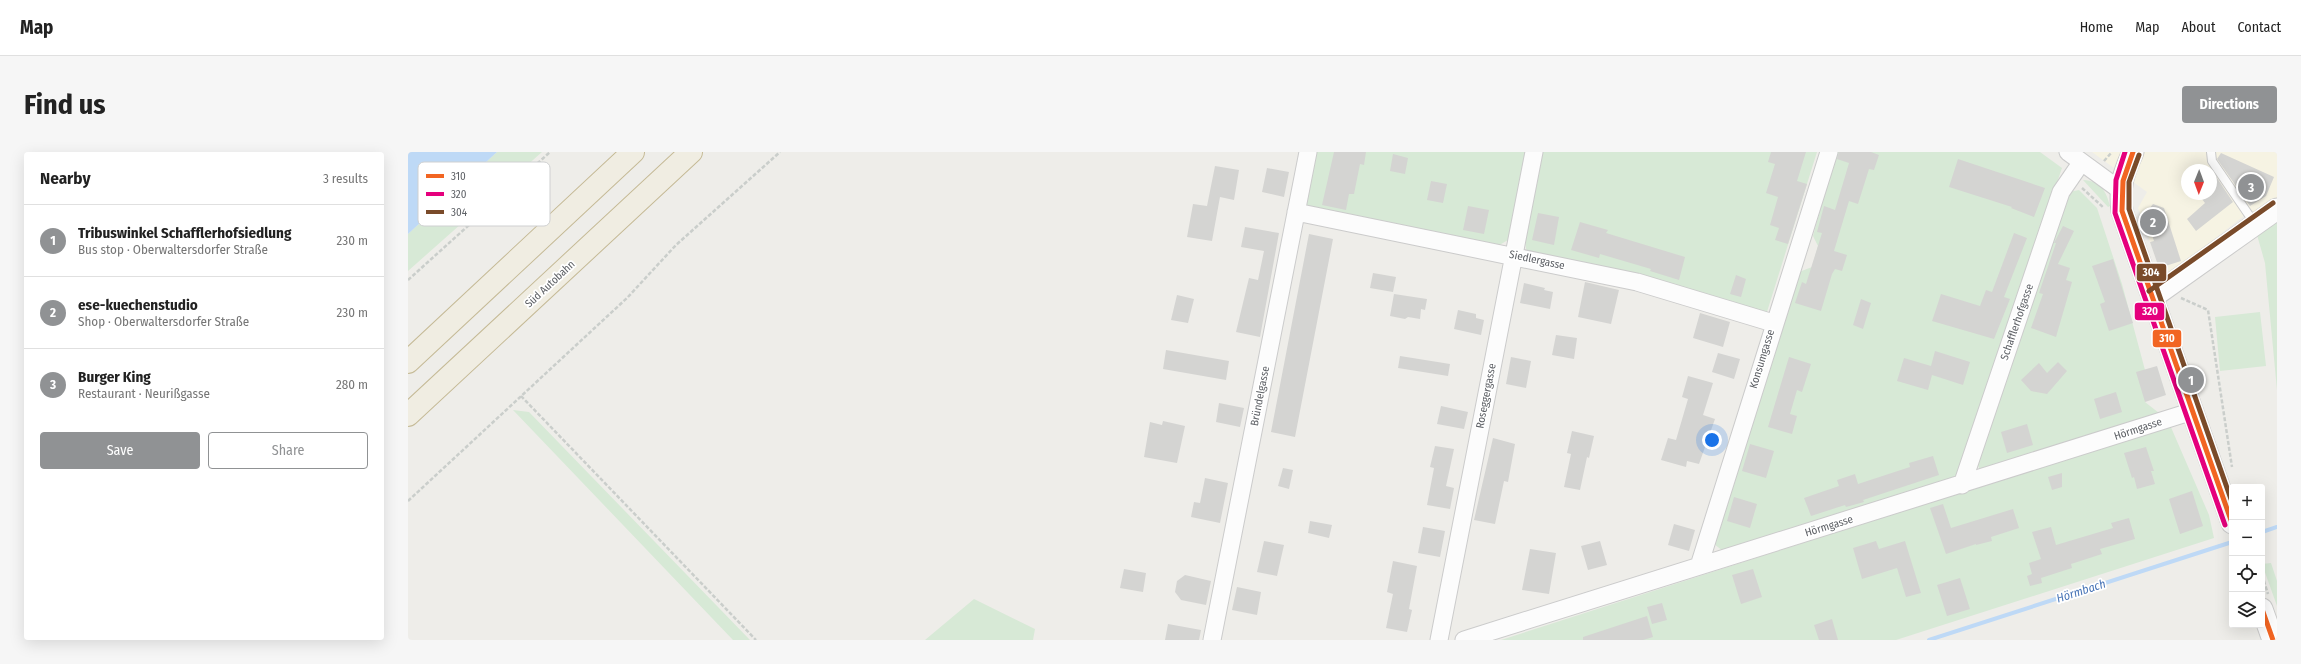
<!DOCTYPE html>
<meta charset="utf-8">
<style>
body{margin:0;font-family:"Fira Sans Condensed",sans-serif;background:#f6f6f6;color:#222}
.controls{position:absolute;right:12px;bottom:12px;display:grid;overflow:hidden;border-radius:4px;box-shadow:0 4px 16px #0002}
.controls button{width:36px;height:36px;display:grid;place-items:center;padding:0;border:0;border-bottom:1px solid #e0e0e0;background:#fff;color:#222;font:20px sans-serif}
.compass{position:absolute;left:1773px;top:12px;width:36px;height:36px;border-radius:50%;background:#fff;box-shadow:0 4px 16px #0002;rotate:181deg}
.you{position:absolute;left:1304px;top:288px;width:14px;height:14px;margin:-10px;border:3px solid #fff;border-radius:50%;background:#1a73e8;box-shadow:0 0 0 6px #1a73e833}
.badge{display:grid;place-items:center;width:26px;height:26px;border-radius:50%;background:#909294;color:#fff;font-size:13px;font-weight:700}
.pin{position:absolute;translate:-50% -50%;border:2px solid #fff;box-shadow:0 1px 4px #0006}
.list{margin:0;padding:0;list-style:none}
h2{display:flex;justify-content:space-between;align-items:center;height:52px;margin:0;padding:0 16px;font-size:17px}
h2 small{font-size:13px;font-weight:400;color:#767676}
.list li{display:grid;grid-template-columns:26px 1fr auto;gap:12px;align-items:center;box-sizing:border-box;height:72px;padding:0 16px;border-top:1px solid #e0e0e0}
.list b{display:block;font-size:15px;white-space:nowrap}
.list p{margin:0;font-size:13px;white-space:nowrap;color:#767676}
.list em{font-size:13px;font-style:normal;color:#767676}
.actions{display:flex;gap:8px;padding:12px 16px}
.actions a{flex:1;padding:9px 0;border:1px solid #909294;border-radius:4px;text-align:center;font-size:14px;color:#909294}
.actions .main{background:#909294;color:#fff}
.icon{flex:none;width:22px;height:22px;fill:none;stroke:currentColor;stroke-width:2;stroke-linecap:round;stroke-linejoin:round}
.map{position:relative;flex:none;width:1869px;height:488px;overflow:hidden;border-radius:4px}
header{display:flex;align-items:center;gap:24px;box-sizing:border-box;height:56px;padding:0 20px;background:#fff;border-bottom:1px solid #e0e0e0}
header strong{font-size:19px}
nav{display:flex;gap:22px;margin-inline-start:auto;font-size:14px}
.intro{display:flex;align-items:center;justify-content:space-between;box-sizing:border-box;height:96px;padding:0 24px}
h1{margin:0;font-size:28px}
.button{padding:10px 18px;border-radius:4px;background:#909294;color:#fff;font-size:14px;font-weight:700}
main{display:flex;gap:24px;padding:0 24px}
aside{flex:1;background:#fff;border-radius:4px;box-shadow:0 4px 16px #0002}
.map>svg:first-child{display:block}
.commercial{fill:#f6f3e3;fill-rule:evenodd}
.green{fill:#d7e9d6}
.water{fill:#bed9f6}
.lines{fill:none;stroke-linecap:round;stroke-linejoin:round}
.stream{stroke:#bed9f6;stroke-width:4}
.building{fill:#d4d4d2}
.service-casing{stroke:#cbcbcb;stroke-width:10}
.minor-casing{stroke:#cbcbcb;stroke-width:19}
.tertiary-casing{stroke:#cbcbcb;stroke-width:23}
.motorway-casing{stroke:#c5ba96;stroke-width:24}
.path{stroke:#cacecb;stroke-width:2.5;stroke-dasharray:4 2;stroke-linecap:butt}
.service{stroke:#fcfcfc;stroke-width:8}
.minor{stroke:#fcfcfc;stroke-width:17}
.tertiary{stroke:#fcfcfc;stroke-width:21}
.motorway{stroke:#f0ede2;stroke-width:22}
.bus-1-casing{stroke:#fff;stroke-width:8}
.bus-2-casing{stroke:#fff;stroke-width:8}
.bus-3-casing{stroke:#fff;stroke-width:8}
.bus-1{stroke:#f26522;stroke-width:5}
.bus-2{stroke:#e5007d;stroke-width:5}
.bus-3{stroke:#7a4b2a;stroke-width:5}
.labels{text-anchor:middle;dominant-baseline:central;stroke-width:3.5;stroke-linejoin:round;paint-order:stroke}
.street-label{font-size:11px;fill:#5e6166;stroke:#fff}
.water-label{font-size:12px;font-style:italic;fill:#4975b7;stroke:#fff}
.key{fill:#fff;stroke:#cfd0d1;stroke-width:1}
.key-label{font-size:11px;fill:#5e6166}
.line-badge{stroke:#fff;stroke-width:1.5}
.badge-label{font-size:11px;text-anchor:middle;font-weight:bold;fill:#fff}
</style>
<header>
<strong>Map</strong>
<nav><a>Home</a><a>Map</a><a>About</a><a>Contact</a></nav>
</header>
<div class="intro"><h1>Find us</h1><a class="button">Directions</a></div>
<main>
<aside>
<h2>Nearby<small>3 results</small></h2>
<ul class="list">
<li><span class="badge">1</span><div><b>Tribuswinkel Schafflerhofsiedlung</b><p>Bus stop · Oberwaltersdorfer Straße</p></div><em>230 m</em></li>
<li><span class="badge">2</span><div><b>ese-kuechenstudio</b><p>Shop · Oberwaltersdorfer Straße</p></div><em>230 m</em></li>
<li><span class="badge">3</span><div><b>Burger King</b><p>Restaurant · Neurißgasse</p></div><em>280 m</em></li>
</ul>
<div class="actions"><a class="main">Save</a><a>Share</a></div>
</aside>
<div class="map">
<svg width="1869" height="488" viewBox="0 0 1869 488">
<rect width="100%" height="100%" fill="#eeede9"/>
<path class="commercial" d="M1684,0H1869V62L1837,63L1759,124L1753,121L1730,56L1739,40ZM1779,18H1803V42H1779Z"/>
<path class="green" d="M89,0H134L0,119V82Z
M908,0H1118L1100,88L1088,95L903,58L898,52Z
M1135,0H1409L1358,163L1125,103L1118,97L1117,89Z
M1428,0H1632L1654,16L1548,325L1315,399L1306,392L1391,120L1404,115L1410,94L1405,84Z
M1675,28C1693,29 1698,39 1702,54L1700,55Z
M1671,38L1689,56L1714,132L1737,218V250L1751,261L1572,318L1568,309L1661,40Z
M1869,68V238L1857,111L1849,83Z
M1852,160L1858,214L1812,219L1807,165Z
M105,258L121,260L342,488H325Z
M1762,273L1801,363L1806,386L1488,488H1093Z
M1863,411L1869,429V454L1854,412Z
M566,447L627,477L625,488H517Z"/>
<path class="water" d="M0,0H89L0,82Z"/>
<g class="lines">
<path class="stream" d="M1854,380L1869,375
M1521,488L1824,390"/>
</g>
<path class="building" d="M926,0H958L956,13L952,12L946,42H941L938,58L914,53Z
M1363,0H1398L1389,29L1399,32L1380,92L1367,88L1371,76L1362,73L1370,45L1358,41L1367,12L1360,10Z
M1431,0H1463L1471,3L1466,18L1461,17L1450,52L1441,49L1426,99L1439,103L1434,119L1427,117L1424,122L1413,159L1387,151L1394,130L1398,132L1414,81L1409,80L1416,54L1427,58L1441,11L1429,7Z
M1813,1L1866,25L1858,44L1842,54L1809,7Z
M985,2L1000,6L997,22L982,19Z
M1550,7L1637,36L1626,65L1603,56L1604,55L1541,35Z
M807,14L831,18L826,48L812,45L804,89L779,85L785,52L799,54Z
M859,16L881,20L876,45L854,40Z
M1803,17L1825,50L1788,79L1779,67L1797,51L1790,42H1803Z
M1023,29L1039,32L1035,51L1019,48Z
M1745,52L1756,56L1773,109L1751,116L1742,90L1746,89L1737,62Z
M1060,54L1081,58L1076,82L1055,78Z
M1130,61L1151,65L1146,93L1124,88Z
M1172,70L1200,78L1198,81L1277,105L1271,128L1242,119L1243,117L1192,102L1191,106L1163,98Z
M1655,74L1666,79L1650,112L1662,116L1658,128L1664,130L1648,185L1623,176L1635,142L1631,141L1648,91H1646Z
M837,75L871,81L852,185L828,180L841,126L850,128L856,99L833,95Z
M1606,81L1619,86L1596,145L1602,147L1586,187L1524,169L1533,142L1572,154L1578,138L1584,140Z
M901,82L925,87L887,285L863,280Z
M1705,107L1725,171L1701,179L1692,152L1697,150L1684,114Z
M965,121L988,125L985,140L962,136Z
M1328,123L1338,127L1333,145L1322,142Z
M1177,130L1211,138L1203,172L1170,165Z
M1116,131L1137,136L1136,138L1145,140L1142,157L1112,151Z
M986,142L1019,147L1017,158L1013,157L1012,167L1000,165L997,167L982,164Z
M769,143L786,147L780,171L763,168Z
M1453,147L1463,151L1455,177L1445,173Z
M1050,158L1068,162V166L1076,168L1073,183L1046,177Z
M1292,161L1322,170L1315,195L1285,186Z
M1148,183L1169,186L1166,207L1144,203Z
M758,198L821,209L818,228L755,217Z
M1527,199L1562,210L1555,233L1524,223L1520,238L1489,229L1496,206L1523,214Z
M1310,201L1332,207L1326,227L1304,220Z
M992,204L1042,212L1040,224L990,216Z
M1103,205L1123,209L1118,236L1098,232Z
M1381,205L1403,212L1394,240L1389,238L1382,262L1389,264L1384,282L1360,275Z
M1650,210L1659,219L1639,242L1623,239L1613,228L1631,211L1639,221Z
M1749,214L1758,243L1737,250L1728,220Z
M1280,224L1305,231L1295,263L1307,267L1291,312L1279,309L1278,315L1253,308L1260,286L1268,288L1280,247L1274,245Z
M1708,240L1714,260L1692,267L1686,247Z
M811,251L836,256L832,275L808,270Z
M1033,254L1060,260L1056,277L1029,272Z
M755,269L777,274L769,311L736,305L742,270L754,273Z
M1619,272L1625,293L1599,301L1593,280Z
M1164,279L1186,284L1181,306L1179,305L1172,338L1156,335L1163,302L1159,301Z
M1085,286L1107,292L1100,330L1096,329L1087,372L1066,368Z
M1342,292L1366,299L1358,326L1334,319Z
M1027,294L1046,297L1038,334L1046,336L1042,357L1019,353L1026,316L1022,315Z
M1738,295L1746,319H1743L1747,332L1729,337L1726,325L1724,326L1716,301Z
M1525,304L1531,323L1455,348L1456,350L1438,355L1437,353L1403,364L1396,346L1431,334L1429,328L1447,322L1450,332L1502,315L1501,311Z
M875,316L885,318L881,337L870,334Z
M1654,321V335L1644,338L1640,325Z
M797,326L820,331L812,371L783,365L786,350L792,351Z
M1784,339L1795,374L1772,382L1761,347Z
M1326,345L1349,352L1342,376L1319,369Z
M1535,352L1543,376L1605,357L1611,376L1583,385L1584,389L1568,393V392L1538,402L1522,356Z
M1721,366L1727,387L1692,397L1694,402L1663,412L1664,416L1633,426L1634,431L1622,434L1619,424L1624,422L1621,411L1633,407L1624,380L1643,375L1648,393L1705,376L1703,371Z
M902,369L924,373L921,386L900,381Z
M1266,372L1287,378L1281,399L1260,393Z
M1015,375L1037,379L1032,405L1010,401Z
M856,389L876,393L869,424L849,420Z
M1192,389L1199,413L1180,418L1173,394Z
M1468,389L1471,397L1497,389L1513,441L1498,445L1489,416L1454,427L1445,396Z
M1122,397L1148,401L1141,442L1114,438Z
M985,409L1009,414L1001,457L1004,458L999,480L978,476L985,442L979,440Z
M716,417L738,421L735,440L712,436Z
M1345,417L1354,445L1333,452L1324,423Z
M777,423L803,429L798,453L773,448L767,440L769,429Z
M1552,426L1562,457L1539,464L1529,433Z
M829,435L853,440L849,463L824,458Z
M1254,451L1259,468L1244,472L1239,455Z
M1239,464L1245,485L1235,488H1175V485Z
M1424,467L1430,488H1411L1406,473Z
M760,472L793,478L791,488H757Z"/>
<g class="lines">
<defs>
<path id="service" d="M1803,0L1804,9L1847,72"/>
<path id="minor" d="M1660,0L1712,38
M888,60L1229,130L1365,171
M1554,333L1653,40L1673,11
M1291,414L1421,0
M804,488L900,0
M1031,488L1126,0
M1056,488L1785,259"/>
<path id="tertiary" d="M1725,0C1715,22 1711,35 1714,59L1824,371
M1745,145L1869,57
M1854,457L1865,488"/>
<path id="motorway" d="M0,210L225,0
M0,263L283,0"/>
</defs>
<use href="#service" class="service-casing"/>
<use href="#minor" class="minor-casing"/>
<use href="#tertiary" class="tertiary-casing"/>
<use href="#motorway" class="motorway-casing"/>
<path class="path" d="M1696,9L1704,0
M1674,36L1696,56
M0,128L142,0
M1773,146L1800,158L1824,315
M113,244L348,488
M0,349L219,146L268,93L372,0
M1854,423L1860,442"/>
<use href="#service" class="service"/>
<use href="#minor" class="minor"/>
<use href="#tertiary" class="tertiary"/>
<use href="#motorway" class="motorway"/>
<defs>
<path id="bus-1" d="M1725,0L1715,29L1714,59L1824,371
M1854,457L1865,488"/>
<path id="bus-2" d="M1717,0L1708,28L1707,61L1817,373"/>
<path id="bus-3" d="M1731,3L1721,30V57L1824,350
M1741,139L1865,51"/>
</defs>
<use href="#bus-1" class="bus-1-casing"/>
<use href="#bus-2" class="bus-2-casing"/>
<use href="#bus-3" class="bus-3-casing"/>
<use href="#bus-1" class="bus-1"/>
<use href="#bus-2" class="bus-2"/>
<use href="#bus-3" class="bus-3"/>
</g>
<g class="labels">
<g class="street-label">
<text transform="translate(1129 108) rotate(12)">Siedlergasse</text>
<text transform="translate(142 132) rotate(-43)">Süd Autobahn</text>
<text transform="translate(1609 170) rotate(-71)">Schafflerhofgasse</text>
<text transform="translate(1354 207) rotate(-73)">Konsumgasse</text>
<text transform="translate(852 244) rotate(-79)">Bründelgasse</text>
<text transform="translate(1078 244) rotate(-79)">Roseggergasse</text>
<text transform="translate(1730 277) rotate(-18)">Hörmgasse</text>
<text transform="translate(1421 374) rotate(-17)">Hörmgasse</text>
</g>
<g class="water-label">
<text transform="translate(1673 439) rotate(-18)">Hörmbach</text>
</g>
</g>
<rect x="10" y="10" width="132" height="64" rx="6" class="key"/>
<rect x="18" y="22" width="18" height="4" fill="#f26522"/>
<rect x="18" y="40" width="18" height="4" fill="#e5007d"/>
<rect x="18" y="58" width="18" height="4" fill="#7a4b2a"/>
<g class="key-label">
<text x="43" y="28">310</text>
<text x="43" y="46">320</text>
<text x="43" y="64">304</text>
</g>
<g class="line-badge">
<rect x="1728" y="111" width="31" height="19" rx="4" fill="#7a4b2a"/>
<rect x="1726" y="150" width="31" height="19" rx="4" fill="#e5007d"/>
<rect x="1744" y="177" width="30" height="19" rx="4" fill="#f26522"/>
</g>
<g class="badge-label">
<text x="1743" y="124">304</text>
<text x="1742" y="163">320</text>
<text x="1759" y="190">310</text>
</g>
</svg>
<div class="controls">
<button>+</button>
<button>−</button>
<button><svg class="icon" aria-label="locate" viewBox="0 0 24 24"><circle cx="12" cy="12" r="6"/><path d="M12 2v4M12 18v4M2 12h4M18 12h4"/></svg></button>
<button><svg class="icon" aria-label="layers" viewBox="0 0 24 24"><path d="M12 4l9 5-9 5-9-5zM3 14l9 5 9-5"/></svg></button>
</div>
<svg class="compass" viewBox="-18 -18 36 36"><path d="M0-13l5 13h-10z" fill="#e53935"/><path d="M0 13l5-13h-10z" fill="#767676"/></svg>
<div class="you"></div>
<div class="pin badge" style="left:1783px;top:228px">1</div>
<div class="pin badge" style="left:1745px;top:70px">2</div>
<div class="pin badge" style="left:1843px;top:35px">3</div>
</div>
</main>
